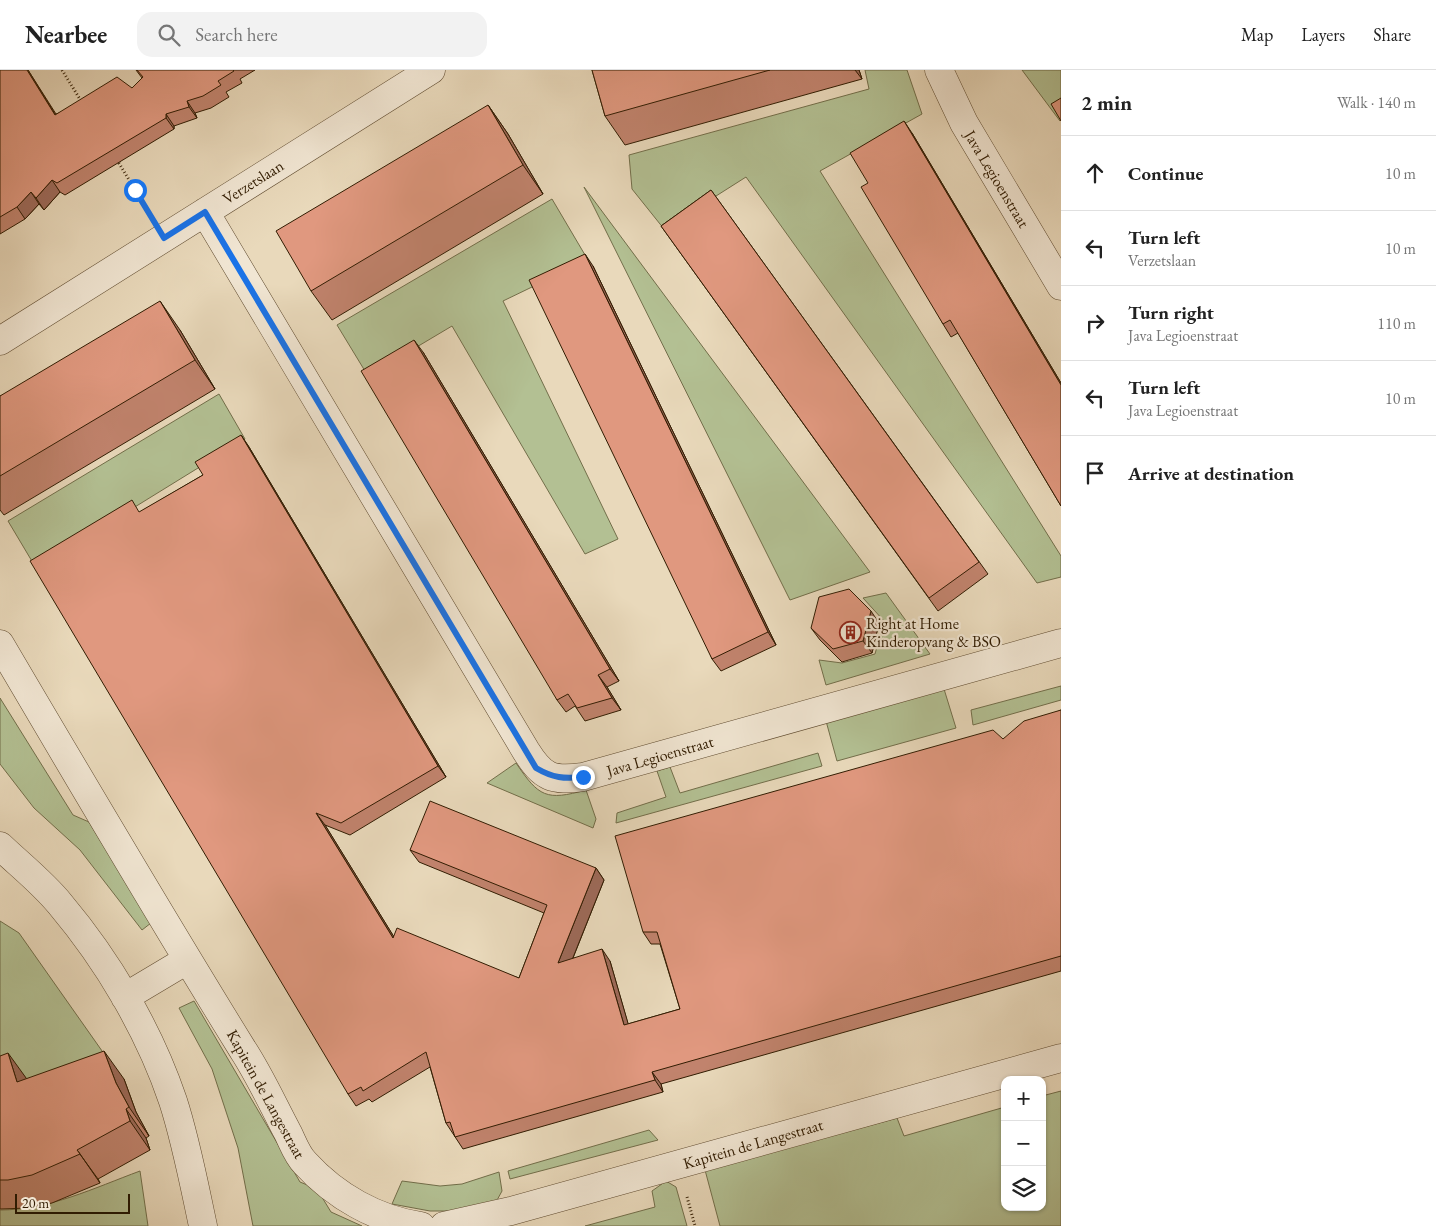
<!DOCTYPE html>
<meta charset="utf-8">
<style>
body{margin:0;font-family:"EB Garamond",serif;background:#f2f2f2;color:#222}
.controls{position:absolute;right:15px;bottom:15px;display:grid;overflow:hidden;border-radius:10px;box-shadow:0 1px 4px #0004}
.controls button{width:45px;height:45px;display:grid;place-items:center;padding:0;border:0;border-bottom:1px solid #e0e0e0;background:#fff;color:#222;font:25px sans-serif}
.scale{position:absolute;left:15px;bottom:12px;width:115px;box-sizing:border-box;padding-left:5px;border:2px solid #311c02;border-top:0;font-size:14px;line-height:18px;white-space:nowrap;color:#311c02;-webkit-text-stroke:4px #f1e6d3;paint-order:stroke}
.stop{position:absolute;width:15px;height:15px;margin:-11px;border:4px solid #1a73e8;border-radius:50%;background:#fff}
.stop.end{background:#1a73e8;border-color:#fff;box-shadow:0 1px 5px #0008}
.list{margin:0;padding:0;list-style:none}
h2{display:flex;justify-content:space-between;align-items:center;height:65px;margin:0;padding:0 20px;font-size:21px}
h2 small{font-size:16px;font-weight:400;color:#767676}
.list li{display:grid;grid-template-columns:32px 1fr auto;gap:15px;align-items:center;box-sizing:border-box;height:75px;padding:0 20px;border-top:1px solid #e0e0e0}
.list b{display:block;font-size:19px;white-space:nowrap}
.list p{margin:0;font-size:16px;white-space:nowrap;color:#767676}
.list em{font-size:16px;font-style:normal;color:#767676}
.icon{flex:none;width:28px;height:28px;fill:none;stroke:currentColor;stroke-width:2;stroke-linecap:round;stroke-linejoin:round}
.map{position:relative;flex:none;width:1061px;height:1156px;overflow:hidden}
header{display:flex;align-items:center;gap:30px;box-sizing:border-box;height:70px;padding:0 25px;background:#fff;border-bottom:1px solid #e0e0e0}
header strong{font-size:24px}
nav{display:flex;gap:28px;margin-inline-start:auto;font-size:18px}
.search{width:350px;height:45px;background:#f2f2f2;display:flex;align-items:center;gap:12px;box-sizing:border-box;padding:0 18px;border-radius:15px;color:#767676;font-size:19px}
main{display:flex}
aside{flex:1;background:#fff}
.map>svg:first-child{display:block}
.green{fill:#b3c093;stroke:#726e4a}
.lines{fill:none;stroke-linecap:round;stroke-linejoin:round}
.minor-casing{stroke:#5f4b30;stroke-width:29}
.path{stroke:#311c02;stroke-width:3;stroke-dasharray:1 2.5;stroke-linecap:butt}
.minor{stroke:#f1e6d3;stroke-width:28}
.wall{fill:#c1836d;stroke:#311c02}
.shaded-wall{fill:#9d6a59;stroke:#311c02}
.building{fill:#e0987f;stroke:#311c02}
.route{stroke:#1a73e8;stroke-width:6}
.labels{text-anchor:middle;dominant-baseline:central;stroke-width:4.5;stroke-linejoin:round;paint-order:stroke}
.street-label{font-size:16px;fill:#311c02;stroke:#f1e6d3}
.poi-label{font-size:16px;fill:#311c02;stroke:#f1e6d3;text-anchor:start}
</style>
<header>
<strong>Nearbee</strong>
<div class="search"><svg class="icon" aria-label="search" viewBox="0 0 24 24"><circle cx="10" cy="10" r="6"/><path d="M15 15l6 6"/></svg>Search here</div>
<nav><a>Map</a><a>Layers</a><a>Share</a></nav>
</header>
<main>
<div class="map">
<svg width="1061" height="1156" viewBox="0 0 1061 1156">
<rect width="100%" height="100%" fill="#e9d9bb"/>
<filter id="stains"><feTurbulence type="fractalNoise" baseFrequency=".004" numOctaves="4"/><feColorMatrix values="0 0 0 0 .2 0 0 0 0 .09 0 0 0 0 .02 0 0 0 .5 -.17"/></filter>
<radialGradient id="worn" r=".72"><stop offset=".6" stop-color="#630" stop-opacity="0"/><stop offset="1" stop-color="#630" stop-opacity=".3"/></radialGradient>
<path class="green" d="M865,0H907L922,44L820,101L1061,486V507L1037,513L746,107L664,159L632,119L629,85L869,19Z
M1022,0H1061V50L1060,51Z
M584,117L870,502L790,530Z
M552,129L588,190L503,231L618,469L585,484L452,256L368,306L337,255Z
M219,324L245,369L36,498L8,451Z
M886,523L930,584L826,615L819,590L842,593L875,584L884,551L863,528Z
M1061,616V630L973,655L971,640Z
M944,619L956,658L837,691L826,651Z
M0,628L73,745L89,752L151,853L142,860L80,780L34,738L0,694Z
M818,683L822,696L616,753L617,743L666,727L657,701L670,697L680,723Z
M516,693C539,727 546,731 586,720L596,749L593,758L487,713Z
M0,851L19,863L107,988L41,1019L0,1015Z
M194,931L300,1112L317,1119L331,1142L362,1156H253L238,1078L212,999L179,938Z
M1061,1021V1156H720L705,1100L897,1048L904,1066L1005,1037V1137H1042V1026Z
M649,1060L658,1070L510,1109L508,1101Z
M140,1101L148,1156H0V1140C49,1140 94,1118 140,1101Z
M499,1102L502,1121L496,1132L453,1141H430L392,1134L402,1111L440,1116L462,1114Z
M666,1111L676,1117L687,1156H585L655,1137L652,1121Z"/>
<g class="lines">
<defs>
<path id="minor" d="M939,0L964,53L1061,216
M205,142L526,681C543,708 552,711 583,707L1061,573
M0,271L431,0
M0,574C80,710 160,846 243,980C260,1006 273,1035 288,1063C293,1073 297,1085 305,1093C335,1126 377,1150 421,1156
M0,776C20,795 43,813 60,834C108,891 149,960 173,1031C186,1071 194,1114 203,1156
M125,927L187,890
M444,1156L511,1141L1061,988"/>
</defs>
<use href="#minor" class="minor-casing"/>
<path class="path" d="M62,0L81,31
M117,90L146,138
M687,1127L695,1156"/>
<use href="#minor" class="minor"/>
</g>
<path class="wall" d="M0,0H28L56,44L132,18L142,8L136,0H255L240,9L242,13L226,22L229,27L211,38L195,43L197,48L174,56V59L65,125L60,122L44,140L39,134L25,149L0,164Z
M592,0H859L862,9L625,75L605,46Z
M488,35L508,64L543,124L332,250L311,221Z
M912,63L1061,313V436L958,263L951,267L943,254L868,113Z
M711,120L988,504L938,541L661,156Z
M593,196L776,575L721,601L712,589Z
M180,260L215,319L4,445L0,440V326Z
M423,282L619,611L607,617L621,640L585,651L575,636L566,642L557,630Z
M241,365L249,377L446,707L350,765L325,755L394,867L519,908L544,843L419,792L410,780L596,798L604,810L573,888L610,891L628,954L680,939L660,874H651L643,862L1003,669L1061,640V901L661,1014L663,1022L463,1079L446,1053L430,997L372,1032L369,1029L356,1036L348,1024L140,442L203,405Z
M879,553L872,583L842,592L820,570L811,558Z
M0,986L27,1009H124L136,1042L149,1066L146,1068L150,1080L98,1109L100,1113L52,1133L28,1138L0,1139Z"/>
<path class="shaded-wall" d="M27,0H28L63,57L55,45Z
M855,0H859L862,9Z
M187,31L195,43L197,48L189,37Z
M488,35L508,64L543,124L523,95Z
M166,44L174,56V59L166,48Z
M904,51L912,63L1061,313V315Z
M52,110L60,122L44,140L36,128Z
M31,122L39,134L25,149L17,137Z
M585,184L593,196L776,575L768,562Z
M160,231L180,260L215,319L195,290Z
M414,270L423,282L619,611L610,599Z
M241,365L249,377L446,707L438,696Z
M871,541L879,553L872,583L863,571Z
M598,605L607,617L621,640L612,628Z
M316,743L325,755L402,880L393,868Z
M596,798L604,810L566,905L558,893Z
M602,879L610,891L632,967L624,955Z
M104,981L124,1009L136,1042L149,1066L129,1037L116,1013Z
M8,983L29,1012H17Z
M652,1002L661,1014L663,1022L655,1010Z
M126,1039L146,1068L150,1080L130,1051Z
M77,1080L98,1109L100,1113L80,1084Z"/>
<path class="building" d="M0,0H27L55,45L117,7L132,18L143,7L137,0H233L234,1L218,11L221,15L203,26L187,31L189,37L166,44V48L57,113L52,110L36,128L31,122L17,137L0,147Z
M592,0H770L605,46Z
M1061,28V51L1051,34Z
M488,35L523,95L311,221L276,161Z
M904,51L1061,315V436L950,250L943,254L861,117L868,113L850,83Z
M711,120L979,492L929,528L661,156Z
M585,184L768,562L712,589L529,210Z
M160,231L195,290L0,406V326Z
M414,270L610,599L598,605L612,628L577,638L568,624L557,630L361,301Z
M241,365L438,696L341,753L316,743L393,868L397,858L519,908L547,835L410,780L430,731L596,798L558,893L602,879L624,955L680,939L657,862H643L615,766L993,660L1003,669L1024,651L1061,640V886L652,1002L655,1010L455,1067L450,1052L446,1053L426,982L363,1021L361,1017L348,1024L30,491L132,430L139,442L203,405L195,392Z
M849,519L871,541L863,571L833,579L811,558L819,527Z
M104,981L116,1013L129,1037L126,1039L130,1051L77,1080L80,1084L32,1105L8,1110H0V986L8,983L17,1012Z"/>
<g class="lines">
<path class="route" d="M135,120L164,168L205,142L536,698C553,708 564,709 583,707"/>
</g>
<defs>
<symbol id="building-ring" viewBox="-11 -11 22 22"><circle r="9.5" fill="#f1e6d3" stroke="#8f2418" stroke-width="1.5"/><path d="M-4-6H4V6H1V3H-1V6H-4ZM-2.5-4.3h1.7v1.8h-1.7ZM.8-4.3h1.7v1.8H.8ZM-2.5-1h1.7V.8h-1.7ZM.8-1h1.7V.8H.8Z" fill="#8f2418"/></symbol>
</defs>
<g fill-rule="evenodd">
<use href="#building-ring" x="838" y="550" width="25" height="25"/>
</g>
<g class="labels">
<g class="street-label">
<text transform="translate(997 109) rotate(59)">Java Legioenstraat</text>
<text transform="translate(253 112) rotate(-32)">Verzetslaan</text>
<text transform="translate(660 686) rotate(-16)">Java Legioenstraat</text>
<text transform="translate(266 1024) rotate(61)">Kapitein de Langestraat</text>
<text transform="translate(753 1074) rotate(-16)">Kapitein de Langestraat</text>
</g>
<g class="poi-label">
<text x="866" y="553">Right at Home<tspan x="866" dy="18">Kinderopvang &amp; BSO</tspan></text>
</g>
</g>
<rect width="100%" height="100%" filter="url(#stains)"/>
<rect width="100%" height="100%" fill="url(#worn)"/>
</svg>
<div class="controls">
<button>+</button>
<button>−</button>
<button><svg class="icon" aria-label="layers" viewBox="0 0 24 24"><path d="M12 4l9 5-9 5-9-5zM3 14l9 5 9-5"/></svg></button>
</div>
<div class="scale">20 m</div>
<div class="stop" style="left:135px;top:120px"></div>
<div class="stop end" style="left:583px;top:707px"></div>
</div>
<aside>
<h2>2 min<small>Walk · 140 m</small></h2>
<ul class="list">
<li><svg class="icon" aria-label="ahead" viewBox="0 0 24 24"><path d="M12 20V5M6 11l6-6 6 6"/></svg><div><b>Continue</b></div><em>10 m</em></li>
<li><svg class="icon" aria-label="left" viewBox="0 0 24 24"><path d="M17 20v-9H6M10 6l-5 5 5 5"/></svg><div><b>Turn left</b><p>Verzetslaan</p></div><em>10 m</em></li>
<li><svg class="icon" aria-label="right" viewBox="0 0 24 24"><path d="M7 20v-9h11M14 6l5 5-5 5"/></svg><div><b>Turn right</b><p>Java Legioenstraat</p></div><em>110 m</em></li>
<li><svg class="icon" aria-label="left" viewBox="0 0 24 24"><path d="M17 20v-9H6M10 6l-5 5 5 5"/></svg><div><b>Turn left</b><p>Java Legioenstraat</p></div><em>10 m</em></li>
<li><svg class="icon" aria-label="arrive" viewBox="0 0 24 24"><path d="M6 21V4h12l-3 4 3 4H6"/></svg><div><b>Arrive at destination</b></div></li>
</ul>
</aside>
</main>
